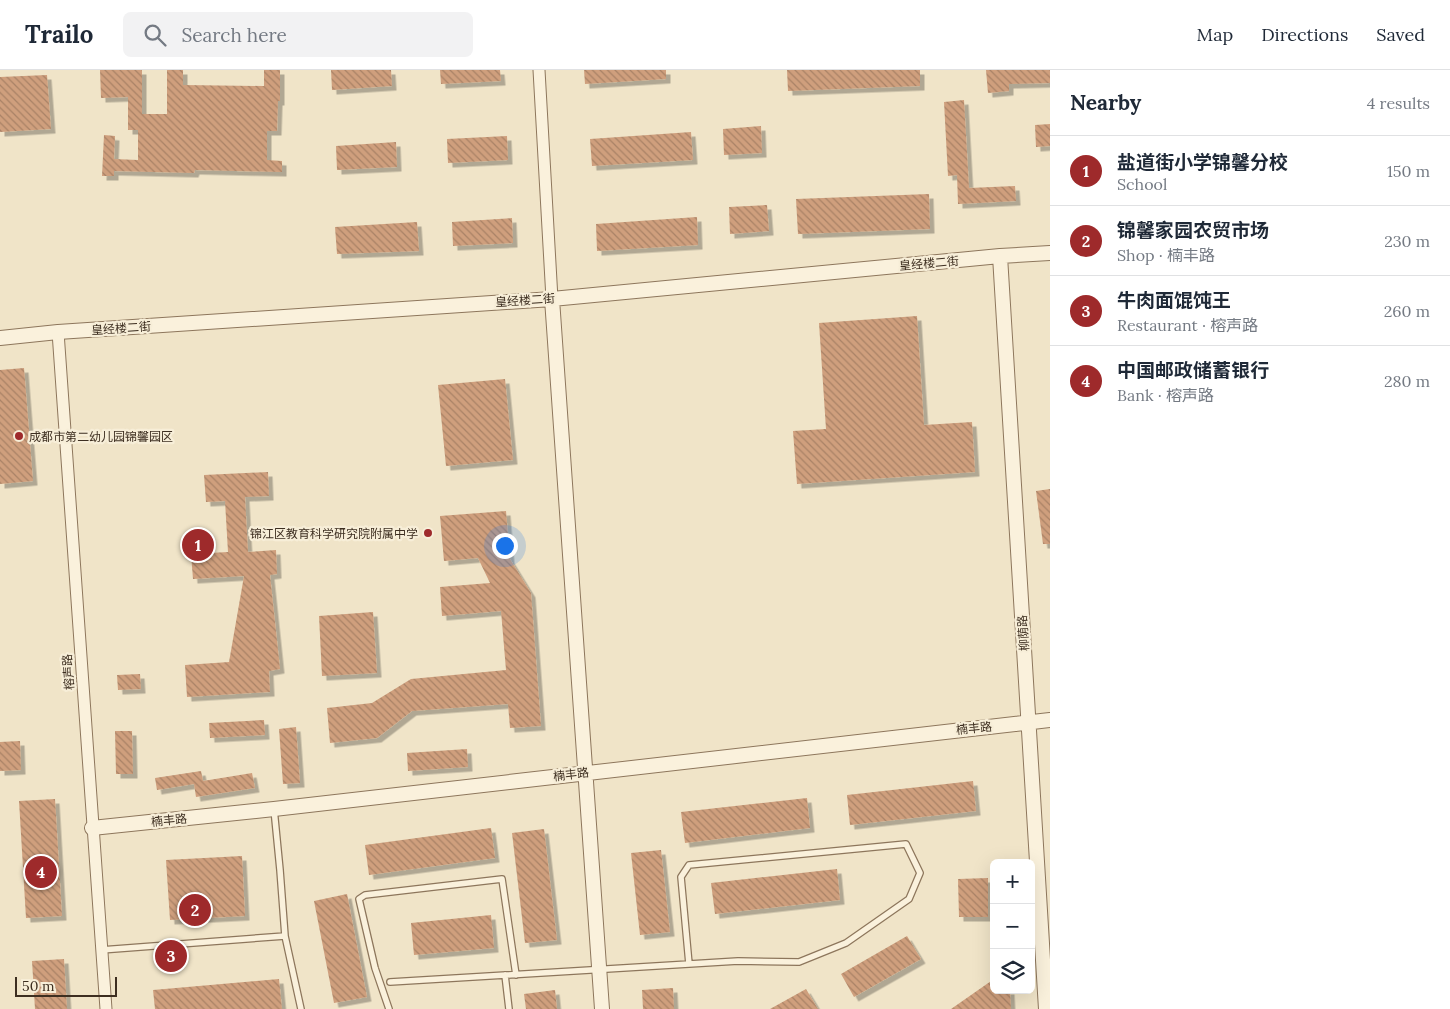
<!DOCTYPE html>
<meta charset="utf-8">
<style>
body{margin:0;font-family:Lora,"Noto Sans SC",serif;background:#f2f2f3;color:#1f2937}
.controls{position:absolute;right:15px;bottom:15px;display:grid;overflow:hidden;border-radius:8px;box-shadow:0 5px 20px #0002}
.controls button{width:45px;height:45px;display:grid;place-items:center;padding:0;border:0;border-bottom:1px solid #e0e1e3;background:#fff;color:#1f2937;font:25px sans-serif}
.scale{position:absolute;left:15px;bottom:12px;width:102px;box-sizing:border-box;padding-left:5px;border:2px solid #3d2e20;border-top:0;font-size:14px;line-height:18px;white-space:nowrap;color:#3d2e20;-webkit-text-stroke:4px #f7eed8;paint-order:stroke}
.you{position:absolute;left:504px;top:475px;width:18px;height:18px;margin:-12px;border:4px solid #fff;border-radius:50%;background:#1a73e8;box-shadow:0 0 0 8px #1a73e833}
.badge{display:grid;place-items:center;width:32px;height:32px;border-radius:50%;background:#9e2a2b;color:#fff;font-size:16px;font-weight:700}
.pin{position:absolute;translate:-50% -50%;border:2px solid #fff;box-shadow:0 1px 5px #0006}
.list{margin:0;padding:0;list-style:none}
h2{display:flex;justify-content:space-between;align-items:center;height:65px;margin:0;padding:0 20px;font-size:21px}
h2 small{font-size:16px;font-weight:400;color:#747a83}
.list li{display:grid;grid-template-columns:32px 1fr auto;gap:15px;align-items:center;box-sizing:border-box;height:70px;padding:0 20px;border-top:1px solid #e0e1e3}
.list b{display:block;font-size:19px;white-space:nowrap}
.list p{margin:0;font-size:16px;white-space:nowrap;color:#747a83}
.list em{font-size:16px;font-style:normal;color:#747a83}
.icon{flex:none;width:28px;height:28px;fill:none;stroke:currentColor;stroke-width:2;stroke-linecap:round;stroke-linejoin:round}
.map{position:relative;flex:none;width:1050px;height:939px;overflow:hidden}
header{display:flex;align-items:center;gap:30px;box-sizing:border-box;height:70px;padding:0 25px;background:#fff;border-bottom:1px solid #e0e1e3}
header strong{font-size:24px}
nav{display:flex;gap:28px;margin-inline-start:auto;font-size:18px}
.search{width:350px;height:45px;background:#f2f2f3;display:flex;align-items:center;gap:12px;box-sizing:border-box;padding:0 18px;border-radius:8px;color:#747a83;font-size:19px}
main{display:flex}
aside{flex:1;background:#fff}
.map>svg:first-child{display:block}
.building{fill:url(#building-back-hatch);filter:url(#shadow)}
.lines{fill:none;stroke-linecap:round;stroke-linejoin:round}
.service-casing{stroke:#8d765c;stroke-width:8}
.minor-casing{stroke:#8d765c;stroke-width:13}
.tertiary-casing{stroke:#8d765c;stroke-width:16}
.service{stroke:#faf1dc;stroke-width:5.5}
.minor{stroke:#faf1dc;stroke-width:11}
.tertiary{stroke:#faf1dc;stroke-width:14}
.poi-dot{fill:#9e2a2b;stroke:#f7eed8;stroke-width:2}
.labels{text-anchor:middle;dominant-baseline:central;stroke-width:4.5;stroke-linejoin:round;paint-order:stroke}
.street-label{font-size:12px;fill:#3d2e20;stroke:#f7eed8}
.poi-label{font-size:12px;fill:#3d2e20;stroke:#f7eed8;text-anchor:start}
</style>
<header>
<strong>Trailo</strong>
<div class="search"><svg class="icon" aria-label="search" viewBox="0 0 24 24"><circle cx="10" cy="10" r="6"/><path d="M15 15l6 6"/></svg>Search here</div>
<nav><a>Map</a><a>Directions</a><a>Saved</a></nav>
</header>
<main>
<div class="map">
<svg width="1050" height="939" viewBox="0 0 1050 939">
<defs>
<pattern id="building-back-hatch" width="6" height="6" patternUnits="userSpaceOnUse" patternTransform="scale(1.25)"><rect width="6" height="6" fill="#cf9f7d"/><path d="M-1 5l2 2M0 0l6 6M5-1l2 2" fill="none" stroke="#a98266"/></pattern>
<filter id="shadow"><feDropShadow dx="4.5" dy="4.5" stdDeviation="0" flood-color="#0004"/></filter>
</defs>
<rect width="100%" height="100%" fill="#f0e4c8"/>
<path class="building" d="M100,0H142V44H167V0H183V15L264,16V0H280V31H278L277,61H267V90L282,91V102L195,100L194,103L114,101V106H102L104,65L115,66L114,89L138,90V60H128V27L101,28Z
M331,0H391L392,16L332,20Z
M440,0H500L501,11L441,14Z
M584,0H666V9L585,14Z
M787,0H920V16L788,21Z
M986,0H1050V13L1009,14V21L988,23Z
M47,5L51,59L0,62V7Z
M964,30L969,118L1015,116L1016,131L958,134L957,105L948,106L944,32Z
M1050,54V76L1036,77L1035,55Z
M761,56L762,83L724,85L723,59Z
M691,62L693,90L592,96L590,69Z
M507,66L508,90L448,93L447,69Z
M396,72L397,97L337,100L336,76Z
M929,124L930,159L798,164L796,129Z
M767,135L769,161L730,164L729,137Z
M697,147L698,175L597,181L596,154Z
M512,148L513,173L453,176L452,152Z
M417,152L419,181L337,184L335,157Z
M917,246L924,355L972,352L975,402L797,414L793,361L826,359L819,253Z
M24,298L33,411L0,414V300Z
M505,309L513,390L446,396L438,315Z
M268,402L269,426L245,427L248,482L276,480L277,504L270,505L280,599L269,601L270,622L187,627L185,595L229,592L244,506L193,509L191,484L228,482L225,431L206,432L204,405Z
M1050,419V474H1043L1036,421Z
M506,441L510,489L531,523L541,656L510,658L508,634L412,641L377,668L330,673L327,638L372,633L411,609L506,600L501,541L442,546L440,517L490,513L478,488L444,491L440,446Z
M373,542L377,603L322,606L319,546Z
M140,604L141,619L118,620L117,605Z
M264,650L265,665L210,668L209,653Z
M296,657L300,713L283,714L279,659Z
M115,661H132L133,704H116Z
M20,671L21,700L0,701V672Z
M467,679L468,697L408,701L407,683Z
M201,701L203,711L252,703L255,718L196,727L194,714L157,720L155,708Z
M973,711L976,741L850,755L847,725Z
M807,728L810,758L685,773L681,742Z
M55,729L62,846L26,848L19,731Z
M491,758L495,788L369,805L365,775Z
M544,759L557,870L525,873L512,763Z
M661,780L670,862L640,865L631,783Z
M242,786L245,846L170,850L166,790Z
M837,799L840,830L715,844L711,813Z
M988,808V847H959L958,809Z
M347,824L367,927L334,933L314,831Z
M491,845L494,878L414,885L411,853Z
M907,866L921,889L854,927L841,904Z
M64,889L67,939H35L32,891Z
M279,909L282,939H155L153,920Z
M994,909V920H1010L1011,939H951Z
M673,918L674,939H643L642,920Z
M806,919L818,939H770Z
M555,920L557,939H526L524,924Z"/>
<g class="lines">
<defs>
<path id="service" d="M274,739L280,800L285,866L301,939
M101,880L285,866
M505,905L509,939
M390,912L689,894L738,891L799,892L846,873L909,829L920,803L906,774L689,795L681,807L689,894
M389,939L375,898L359,829L365,825L502,809L516,905"/>
<path id="minor" d="M539,0L552,229
M58,262L106,939"/>
<path id="tertiary" d="M1000,186L1046,939
M552,229L602,939
M0,268L58,262L552,229L1000,186L1050,183
M92,758L274,739L1050,650"/>
</defs>
<use href="#service" class="service-casing"/>
<use href="#minor" class="minor-casing"/>
<use href="#tertiary" class="tertiary-casing"/>
<use href="#service" class="service"/>
<use href="#minor" class="minor"/>
<use href="#tertiary" class="tertiary"/>
</g>
<g class="poi-dot">
<circle cx="19" cy="366" r="5"/>
<circle cx="428" cy="463" r="5"/>
</g>
<g class="labels">
<g class="street-label">
<text transform="translate(929 193) rotate(-5)">皇经楼二街</text>
<text transform="translate(525 230) rotate(-4)">皇经楼二街</text>
<text transform="translate(121 258) rotate(-4)">皇经楼二街</text>
<text transform="translate(1023 563) rotate(-94)">柳荫路</text>
<text transform="translate(68 602) rotate(-94)">榕声路</text>
<text transform="translate(974 658) rotate(-6)">楠丰路</text>
<text transform="translate(571 704) rotate(-7)">楠丰路</text>
<text transform="translate(169 750) rotate(-6)">楠丰路</text>
</g>
<g class="poi-label">
<text x="29" y="366">成都市第二幼儿园锦馨园区</text>
<text x="418" y="463" text-anchor="end">锦江区教育科学研究院附属中学</text>
</g>
</g>
</svg>
<div class="controls">
<button>+</button>
<button>−</button>
<button><svg class="icon" aria-label="layers" viewBox="0 0 24 24"><path d="M12 4l9 5-9 5-9-5zM3 14l9 5 9-5"/></svg></button>
</div>
<div class="scale">50 m</div>
<div class="you"></div>
<div class="pin badge" style="left:198px;top:475px">1</div>
<div class="pin badge" style="left:195px;top:840px">2</div>
<div class="pin badge" style="left:171px;top:886px">3</div>
<div class="pin badge" style="left:41px;top:802px">4</div>
</div>
<aside>
<h2>Nearby<small>4 results</small></h2>
<ul class="list">
<li><span class="badge">1</span><div><b>盐道街小学锦馨分校</b><p>School</p></div><em>150 m</em></li>
<li><span class="badge">2</span><div><b>锦馨家园农贸市场</b><p>Shop · 楠丰路</p></div><em>230 m</em></li>
<li><span class="badge">3</span><div><b>牛肉面馄饨王</b><p>Restaurant · 榕声路</p></div><em>260 m</em></li>
<li><span class="badge">4</span><div><b>中国邮政储蓄银行</b><p>Bank · 榕声路</p></div><em>280 m</em></li>
</ul>
</aside>
</main>
